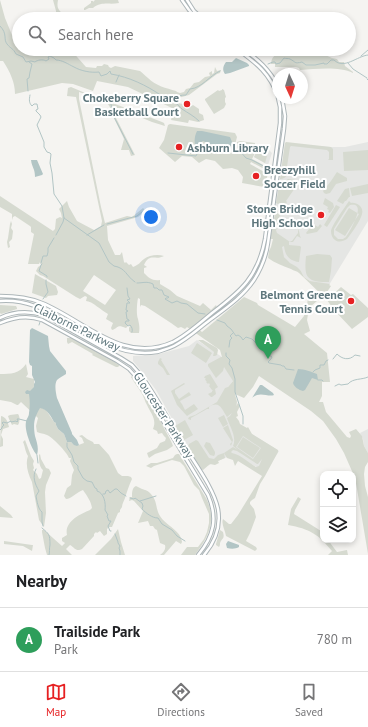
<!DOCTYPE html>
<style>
body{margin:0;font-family:"PT Sans",sans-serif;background:#f6f6f6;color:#202124}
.controls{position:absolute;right:12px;bottom:12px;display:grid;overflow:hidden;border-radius:8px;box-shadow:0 2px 6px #0003}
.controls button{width:36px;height:36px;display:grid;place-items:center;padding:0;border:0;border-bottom:1px solid #e0e0e0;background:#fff;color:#202124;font:20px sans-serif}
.compass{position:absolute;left:272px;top:68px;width:36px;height:36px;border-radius:50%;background:#fff;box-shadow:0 2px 6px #0003;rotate:176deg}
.you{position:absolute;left:151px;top:217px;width:14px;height:14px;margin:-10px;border:3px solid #fff;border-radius:50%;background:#1a73e8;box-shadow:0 0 0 6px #1a73e833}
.badge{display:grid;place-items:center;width:26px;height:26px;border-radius:50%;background:#e62022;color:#fff;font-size:13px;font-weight:700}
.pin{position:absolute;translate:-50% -33px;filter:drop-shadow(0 1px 2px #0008)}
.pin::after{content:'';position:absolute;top:21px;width:14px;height:12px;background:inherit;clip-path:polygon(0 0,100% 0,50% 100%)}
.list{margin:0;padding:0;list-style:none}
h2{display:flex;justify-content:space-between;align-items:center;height:52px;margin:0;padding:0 16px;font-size:17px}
h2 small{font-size:13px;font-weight:400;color:#757577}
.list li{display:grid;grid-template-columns:26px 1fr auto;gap:12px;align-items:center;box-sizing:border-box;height:64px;padding:0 16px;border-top:1px solid #e0e0e0}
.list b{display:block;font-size:15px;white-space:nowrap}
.list p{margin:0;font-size:13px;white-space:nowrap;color:#757577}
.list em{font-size:13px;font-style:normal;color:#757577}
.icon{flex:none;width:22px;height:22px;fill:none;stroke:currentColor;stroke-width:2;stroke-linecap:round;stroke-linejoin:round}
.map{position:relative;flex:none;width:368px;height:555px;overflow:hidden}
.search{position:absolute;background:#fff;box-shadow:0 2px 6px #0003;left:12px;right:12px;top:12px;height:44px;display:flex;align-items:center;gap:10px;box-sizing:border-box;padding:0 14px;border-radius:22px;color:#757577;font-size:15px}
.sheet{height:116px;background:#fff}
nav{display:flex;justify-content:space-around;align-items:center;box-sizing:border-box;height:56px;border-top:1px solid #e0e0e0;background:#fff;font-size:11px;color:#757577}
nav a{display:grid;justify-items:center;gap:2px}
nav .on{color:#e62022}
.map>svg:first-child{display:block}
.built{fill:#e5e6e4}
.green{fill:#d6dad0;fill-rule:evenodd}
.water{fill:#b2c5c5}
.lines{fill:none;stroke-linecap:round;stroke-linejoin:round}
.stream{stroke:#b2c5c5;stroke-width:1}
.secondary-casing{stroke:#adb6b9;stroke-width:4.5}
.secondary{stroke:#fff;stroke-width:2.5}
.poi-dot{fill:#e62022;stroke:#fff;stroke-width:1.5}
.labels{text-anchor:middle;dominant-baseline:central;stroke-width:4;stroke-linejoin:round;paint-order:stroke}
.poi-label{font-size:12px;font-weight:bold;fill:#5f777d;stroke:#fff;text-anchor:end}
.street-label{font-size:12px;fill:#5f777d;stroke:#fff}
</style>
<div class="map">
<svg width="368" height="555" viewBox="0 0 368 555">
<rect width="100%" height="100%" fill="#f5f4f1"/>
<path class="built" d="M368,142V221L329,285L310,281L304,277L301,271L288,262L283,256L273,226L285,144L331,147H345Z
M260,146L266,150H269L272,153L268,165L254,157L257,150Z
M197,340L222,357L224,359V366L233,380V381L228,387L234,394L237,404L230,420L279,451L265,472L234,454L200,469L156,390L143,373L133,361V356L155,355L189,346Z
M368,429V453L364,446L363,439L360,433Z"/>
<path class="green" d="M0,0L5,18L12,35L13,36L18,37L16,39L19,43V49H70L86,67L96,68L97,66H102L104,64L108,65L109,67L111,68L115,66L140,71C143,73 145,76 148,78C156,86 166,88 176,91L177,92L180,93L184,92L186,89L190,88L194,83L199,82L205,77L210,76L209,73L212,71V74L214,73L215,67L217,71L221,70L220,73L217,74L189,95L178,98L175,103L176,104L177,103L183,104L187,108L190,107L193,105L199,109V113L203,115L204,120L198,122L189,120L188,123L171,120L174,109L128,87L97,81L93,91L73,84L62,83L15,94C15,82 10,72 3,61H0Z
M53,0H58C57,6 57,9 62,13L61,16L62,19H56V11Z
M95,0H118L119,3C109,5 102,1 93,8H89L85,10H84V8L91,3V1H93V2Z
M294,49H316V51L332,58L337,59L339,62H344L345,66L353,72V73C339,66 316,69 300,70L299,68L296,67H275V64H271C272,51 281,55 291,55Z
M71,87L97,98V99L94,97L79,92V99L101,207L105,223L127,216L132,217L143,208L146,211L138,217L107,226L108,240L115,255H120L122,252L124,262L125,263L126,262L129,265L131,264L133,267C140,264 139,263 144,259C149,255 158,254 164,256C155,261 150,252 144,265L147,267L144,268V273C149,278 152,281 160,280V284L170,290L177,296L200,306L203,303L211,310L216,305L217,308L195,326L202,332L244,297L257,303L258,305L295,327L304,316L305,309L307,308H309L307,320L310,331L304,334L327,353L330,382H322V396L319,402H323L326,412L347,437L350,438L351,436L349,432L356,429L362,436L364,446L368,453V462L365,467L364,474L365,486L368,497V554L357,489L355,478L344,453L336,439L323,421L311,411L259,376L253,387L244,398L235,394L237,402L236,406L238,403L240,406L237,412L238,416L236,417L239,421L240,424L247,428L248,427L252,434L278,450V452L265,476L260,484L255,498L252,500L250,502V504L254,509L256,517L250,533L246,541L256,547L257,549L255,551L253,550L226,536C225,530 221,524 223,519L229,524H231L238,515L262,476L238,461L235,466L233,460L227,458L224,453L233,447L238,450L233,446C237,437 230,427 227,418L230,416L232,413L227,417C222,410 220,400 209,407V409H207L191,418V420L188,419L189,417L195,415L217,402L225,388L228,387L233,381L224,367L223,371L216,378L208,366V364L221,357H222L220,350L187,327L185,329L181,327L178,328L171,323L145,306L141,305L140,307V299L138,298C137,303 136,314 138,319C139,324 140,327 139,333H131L129,331V328L130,326L129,325L126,328C116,324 119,328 112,330L111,328L113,323L106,319L108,314C102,311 92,301 86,301L87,297L85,296L80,299L76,297L43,276L40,275L36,271L38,267L41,265L40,262L39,264H28L34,234L31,232V227L30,226L15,216L13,217L12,220V214L0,207V196L53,231L55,229L56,219L60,217L62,218L61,213L59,209L67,201L69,207L77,221L94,230L101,226L102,221L76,97L67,96L68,88ZM94,275L116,290L105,305L83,291ZM243,436L261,448L253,459L236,447ZM233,450L237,451L257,464H258L262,459L259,466L256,467C248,462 241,455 232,453L231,452Z
M222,89L224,90L226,97L225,98V102L226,104L224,108L214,114L205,100V99L218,90L219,91L222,90Z
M100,99H102L162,122L164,123L165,126L152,122L121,109L115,116L135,155L131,156L129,150H121L124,139L113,116L111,109L108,104L99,100Z
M170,124L235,133L237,137L234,149L235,150L237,146V142L240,141L255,143V153L252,159L271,169L270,172L251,162L250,164L268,174L264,187L242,183L243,177L238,170L232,168L223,169L215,161L206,159L199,163L192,157L182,156L175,162L159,148L164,140L168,125Z
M286,142L331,147L333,149V160H328L329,159V152L327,150L291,146L290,147L286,173L287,174C287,177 283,179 280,179L285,143Z
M368,150V170L344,171L343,152Z
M257,151L261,154L267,156L265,163L254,157Z
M337,172L347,178V181L336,184L330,193L326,194L324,193L323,191L331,181Z
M288,179L295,180L297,185L286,201L287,202L285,206L286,205L290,207L289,209L287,207L286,210L282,206L276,203L279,186Z
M368,184V193L352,196L350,188Z
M349,188L350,197H349L346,201H345L343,204L337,201L345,189Z
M325,198L333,203L334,207L330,213L328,212L329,210L327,209L328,207L323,204Z
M349,201L351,203C357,202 364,207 362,214C361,220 351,234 347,239C343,241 339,243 335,240C332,238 331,234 331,231C332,225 345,207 349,201ZM350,205C368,201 350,231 346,237L343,239H338L334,235V229L347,208Z
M336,205L340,207L327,227L324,225Z
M349,208L359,214L345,236L335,230Z
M276,209H280L282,211C280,218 277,217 280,225L276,230L277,233L290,242L291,241H292L298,233V229L299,231L300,236L301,238L297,236L293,242H289V245L300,246L301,247L299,262C289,261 285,255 284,246L282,247L284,257L290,263L297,267L301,271L304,277L310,281L330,284L329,285L331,286L325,295H322C314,288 307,280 299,273C297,271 294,271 291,269C283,266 275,263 268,258L269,251L271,247L273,239H270Z
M11,221L12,224L11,228L13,231L12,239L9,242L10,247L8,248L7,242L8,238L10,224Z
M313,224L318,227L320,224L322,226L317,232L307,234L306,233Z
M317,254L330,255L332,258L331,271L329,282C306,282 304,277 306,256Z
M35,274L56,286L58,292L57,295L48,296L46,298L32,293Z
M341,287L351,295L353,294L368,308V317L352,329L334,310L327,300Z
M311,295L315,298L317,301L310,307C305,303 308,299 311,295Z
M0,305L16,306L17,308V309L1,314L0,313Z
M67,338H72L120,365L118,367H116L92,355L93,354L72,342L68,344L67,342Z
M198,340H203L217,348L218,350L217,355L215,356H213L214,352Z
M197,343L212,353L206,363L191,353Z
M160,358L162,359L161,360L170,375H167L163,368L158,364V362Z
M26,364L28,374L26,377L34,379V387L42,408L46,410L54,422L56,423V425L58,429L64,434L67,442H71C76,447 78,445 84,443L82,438L79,436L82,435L87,439L93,442L94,444H99L109,455L118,473L122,476H128L131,477L132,479C129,485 127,492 125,498C124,501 122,504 122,507L120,510V512L118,513L112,527H109L107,529V534L104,536L100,531L97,533L96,532L94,534V536L82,549C76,552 75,548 70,545L66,549L72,555H47L45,548L42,532V530H44L62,546L65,543L62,541V538L67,535C64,522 80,514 90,510L92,508C91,501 87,496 83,490C77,492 71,499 66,499L64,496L67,488L71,485L72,475L74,470L70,461L71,458H69C67,452 52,437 47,435C43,433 41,434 37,432L36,426L38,418L21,402L18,405H17L11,402L0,400V374C11,374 19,374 26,364Z
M210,374L218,387L215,389L216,394L212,397H211L208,394L212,392V391L213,390H212L209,386L210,385L209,383L208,384L206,382L207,381H206L205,379L206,378H204L205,376Z
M132,376C143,389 156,411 163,426C166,433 171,439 173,446L167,450L155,454L149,458L148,456L147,453L157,448L160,443L165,441L166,438L164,436L162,433L158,434L157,431L153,429C157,419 151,414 147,405C145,402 144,397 142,394C139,388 134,383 131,377Z
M184,383L185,384L175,390V393L179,399L189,392L191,395L180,401L181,403L182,404L185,410L194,404L198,409L187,416L177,405L171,391Z
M18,414C20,416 20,422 18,425L14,424L12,425L9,419L8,416L10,415Z
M224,415L228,424L223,427L218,418Z
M1,416C6,417 8,422 9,427L3,429L1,435L3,439V446L0,447Z
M185,420L193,435L184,440H183L175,426Z
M228,425L233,440L231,446L230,444L232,442L223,428Z
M243,437L260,448L253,458L237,447Z
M25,440L31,456L34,461L33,464L34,468L33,470L37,474L39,479L41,478L43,470C39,467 39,460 39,455L40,454L41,459L46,468L49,469L51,473L46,485L45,492L46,513L44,527L39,520L32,482C28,474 25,464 28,456C25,451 25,446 23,442Z
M196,440L198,441L209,458L214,459L218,455L224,453L225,458L218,461L219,463L215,465L210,464L203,470L200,469L188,447L189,444Z
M206,442L210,443L215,452V454L214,456L210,455L204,446Z
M177,454H179L206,498C217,520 209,537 195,555H181L187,547H198L204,539L207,532L209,523V514L202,498L199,490L194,485L184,466L180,462L172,460L154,466L151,468L146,466L151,463H157L173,458L175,455Z
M136,486C138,487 140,488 142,489C145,490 147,490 150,493C158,501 155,508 160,516C166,526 181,530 182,542L181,544L176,541L164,555H160C164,552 166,549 165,545L160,543L157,530L155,529L153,526H150L148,521L138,523L143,511L134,501L132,500L129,501L130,497H132C132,492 132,488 136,486Z
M298,497L301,499L295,510L294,514L321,531L323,534V540H328L337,552L347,550L348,555H328L332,551C318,534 310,529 288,525L291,509Z
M0,506L11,515L13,518L0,517Z
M118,529L121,542L125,555H95L111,539Z
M220,530L223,532C225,539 222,538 220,543C220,544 220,546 219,547L216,545V544Z
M4,541L32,545H33L32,551L23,546L4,544Z"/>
<path class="water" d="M236,58L247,63L249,65V66L230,73L225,74C222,70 223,66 226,62H232Z
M197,131H202L230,137L234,147C218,155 216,146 203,141L200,143L198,148L196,149C194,143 194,137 197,131Z
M31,160H37L43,174L42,175L35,177C35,168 32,168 31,160Z
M32,328L48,336L49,346L50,351L66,371V374C63,376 59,378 57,380C54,385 56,393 57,398L72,433V434L77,440L79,445L77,446L74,445L71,442H67L64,434L58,429L56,425V423L54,422C51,416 47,409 40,408C34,418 33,424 35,436C37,443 39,448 37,455C32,450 24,430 26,422C26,419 29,417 29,413C30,407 30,401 29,394H26L25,392L27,390L30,391L34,387V384L35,382L32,375V366L30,365L29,362L30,330Z
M298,369C304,369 312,372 317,374L318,380L312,378L305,390L303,391C299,390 294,387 293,383Z
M260,385H262L273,393L274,395C269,397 263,393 257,395C256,395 252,398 252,398Z
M228,541L239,545V547C236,549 231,549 227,548L226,544Z"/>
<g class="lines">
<path class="stream" d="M0,26C8,34 3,39 7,44C11,49 13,48 16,54L23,57L26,62L31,61L35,62C37,60 43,59 46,61L49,59L48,57L50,56L54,58L56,60C62,60 68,64 74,67C81,71 91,73 99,72L101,76L107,74L110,71L111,74C129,77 146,85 162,96C166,98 171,100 175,103C178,104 180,107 182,109C188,113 194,116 199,121
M361,56L368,50
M348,63L353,69L367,78
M268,64L273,62H275L276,64L280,63L284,58C286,59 288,58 290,59C296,62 294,64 302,62L306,65H315L324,63V64H327L331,60H334C344,70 357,56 368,55
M367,79L368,80
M116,82L119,75
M28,91L27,79L29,78L30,72L32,64L29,62
M30,95C29,100 29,103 32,106L34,104H37L38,109L36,110V111L40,115L41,117L37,125L44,142V147L47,152L50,153L51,154L50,163L52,173L54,194L62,206L64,218L99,243L109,262L114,266C126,268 126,276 135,282
M173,99C177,96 181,95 186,95L190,89C202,88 209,76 220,71
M111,104L113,115L133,154
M238,149L246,158L252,160L271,170
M168,153L196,156L197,154L196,149
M107,224L137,216L142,212
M56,235L63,222L64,218
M87,235L104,225
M41,263L43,256H47L48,252V248L54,238
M42,264L41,265L39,271L47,276V277
M137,283C143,283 147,281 153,284L154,288H157L159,290H162L164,295L169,297L168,298H166L165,299L172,303L177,301L181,303L187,304L198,313L205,314
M127,288L128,296L130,299L127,300L130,303H127L126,310L128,311L126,312L127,319L129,320V321H126L125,323L128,326L130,325C132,327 133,330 132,332
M43,299L48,292L46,284V280
M217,320L225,323L227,326L231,329L236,336L238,335L241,337L243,340L246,337L252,339L257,344
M39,325L40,322
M258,345L261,347L262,350L272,357L271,359L268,362L269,363L281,365L282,366H284L286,369L294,370
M229,347L230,340L232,338L230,336L233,333
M226,353V356L230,360L229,364L232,368L235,379V392L243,416V424
M333,359L337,354C342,359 349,361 355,355L360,356
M313,372L315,370L320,368V365H324L326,361L328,360
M318,380H322L323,381
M335,386L339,384L341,385L348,384C353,378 362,380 368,377
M0,430L2,428V427L4,425L2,423L3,422L7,423L11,421V422L16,421L17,422L18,421L17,419H19L27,421
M67,443V447L72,455L74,462L78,466V469L83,478L87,481L92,482L95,488L97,489V491C104,493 106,503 105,510L108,515L107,516L109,521H111L108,526L110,531H111
M37,455L38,463
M36,469C32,477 35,484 39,491L36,496C37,501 38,509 42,512V522L43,526
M103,494H105L106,491L108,490L110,493L115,489H117L121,493L126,496
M130,498L134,499L135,498L142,503L143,506L142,509C146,513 152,518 158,518L162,524L172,530L177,536L185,541
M140,501L156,496
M42,528C49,534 50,534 50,545C49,549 50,552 49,555
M115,534L118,542V543L120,546L119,548L120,551V555"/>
<defs>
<path id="secondary" d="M182,0L189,10L197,19
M187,0L194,11L203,19
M237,49C256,63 270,73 278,97
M243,49C259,60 269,69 278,86
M0,296C15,296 28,297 42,303C84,320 123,365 173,342C187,335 200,323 212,313C241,291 258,277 265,239L280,123V107L278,98
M0,301C26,299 46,310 68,322C81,329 94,336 106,344C122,351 139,355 157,352C163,350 168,349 174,346C186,340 196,331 206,323C223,310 242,298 254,280C261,269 266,257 268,243L284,129L285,116L282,98
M0,318C14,311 29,311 44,315L121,358L132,365L140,374C156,395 168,420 182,442C193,461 214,488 218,509C221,526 215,542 204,555
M0,323C14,317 28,315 42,320L117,361L129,369L137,378L208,495C218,518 214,536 198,555"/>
</defs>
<use href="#secondary" class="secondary-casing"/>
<use href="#secondary" class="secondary"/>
</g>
<g class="poi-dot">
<circle cx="187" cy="104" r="4"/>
<circle cx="179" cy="147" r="4"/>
<circle cx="256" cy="176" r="4"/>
<circle cx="321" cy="215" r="4"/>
<circle cx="351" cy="301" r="4"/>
</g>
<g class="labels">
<g class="poi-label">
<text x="179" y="97">Chokeberry Square<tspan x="179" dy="14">Basketball Court</tspan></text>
<text x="187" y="147" text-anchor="start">Ashburn Library</text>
<text x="264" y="169" text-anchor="start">Breezyhill<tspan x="264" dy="14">Soccer Field</tspan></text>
<text x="313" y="208">Stone Bridge<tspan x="313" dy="14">High School</tspan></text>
<text x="343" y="294">Belmont Greene<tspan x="343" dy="14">Tennis Court</tspan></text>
</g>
<g class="street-label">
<text transform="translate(77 327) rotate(26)">Claiborne Parkway</text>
<text transform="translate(164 415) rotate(57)">Gloucester Parkway</text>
</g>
</g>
</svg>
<div class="controls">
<button><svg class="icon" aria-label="locate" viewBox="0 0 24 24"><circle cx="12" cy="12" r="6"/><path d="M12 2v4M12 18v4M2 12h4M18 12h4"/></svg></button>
<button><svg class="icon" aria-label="layers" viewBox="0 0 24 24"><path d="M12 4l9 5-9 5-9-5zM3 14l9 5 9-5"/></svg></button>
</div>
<svg class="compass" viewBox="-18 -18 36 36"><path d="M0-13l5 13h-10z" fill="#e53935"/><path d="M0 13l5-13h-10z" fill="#757577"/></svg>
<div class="you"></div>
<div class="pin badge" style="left:268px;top:359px;background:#2e9e5b">A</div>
<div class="search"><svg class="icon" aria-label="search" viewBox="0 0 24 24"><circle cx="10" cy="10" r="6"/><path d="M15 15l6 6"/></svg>Search here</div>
</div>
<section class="sheet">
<h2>Nearby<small></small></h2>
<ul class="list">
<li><span class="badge" style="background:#2e9e5b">A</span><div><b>Trailside Park</b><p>Park</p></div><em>780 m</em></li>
</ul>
</section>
<nav>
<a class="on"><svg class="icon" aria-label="map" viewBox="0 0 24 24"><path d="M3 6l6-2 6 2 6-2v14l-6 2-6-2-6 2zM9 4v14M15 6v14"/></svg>Map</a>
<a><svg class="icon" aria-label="directions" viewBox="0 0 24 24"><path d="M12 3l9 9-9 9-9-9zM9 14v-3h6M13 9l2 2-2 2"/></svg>Directions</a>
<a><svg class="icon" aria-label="saved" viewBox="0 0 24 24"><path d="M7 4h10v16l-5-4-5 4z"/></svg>Saved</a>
</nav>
